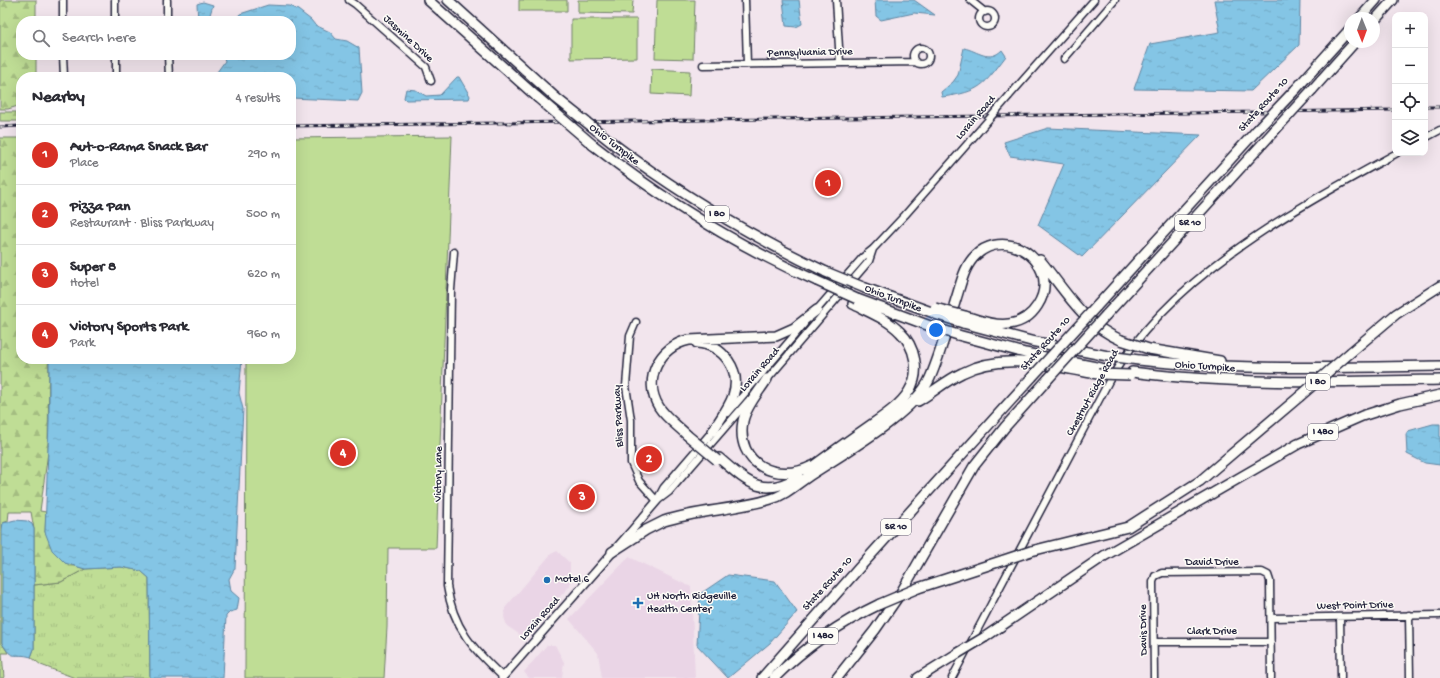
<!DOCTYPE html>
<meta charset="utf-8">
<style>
body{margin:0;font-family:"Gochi Hand",sans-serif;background:#f7f7f7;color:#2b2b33}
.controls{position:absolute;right:12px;top:12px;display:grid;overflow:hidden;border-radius:8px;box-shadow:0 4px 16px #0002}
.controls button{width:36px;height:36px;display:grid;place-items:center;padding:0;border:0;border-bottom:1px solid #e1e1e2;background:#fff;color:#2b2b33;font:20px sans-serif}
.compass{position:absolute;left:1344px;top:12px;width:36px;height:36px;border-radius:50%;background:#fff;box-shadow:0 4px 16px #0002;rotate:179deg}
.you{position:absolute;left:936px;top:330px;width:14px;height:14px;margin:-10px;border:3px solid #fff;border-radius:50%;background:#1a73e8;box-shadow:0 0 0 6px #1a73e833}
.badge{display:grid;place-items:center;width:26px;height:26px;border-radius:50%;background:#d93025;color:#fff;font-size:13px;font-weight:700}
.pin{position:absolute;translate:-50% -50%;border:2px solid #fff;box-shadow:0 1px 4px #0006}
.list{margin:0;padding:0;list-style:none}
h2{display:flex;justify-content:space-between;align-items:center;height:52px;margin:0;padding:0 16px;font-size:17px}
h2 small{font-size:13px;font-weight:400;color:#7c7c81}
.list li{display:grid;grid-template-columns:26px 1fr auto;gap:12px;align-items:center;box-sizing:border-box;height:60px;padding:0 16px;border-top:1px solid #e1e1e2}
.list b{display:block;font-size:15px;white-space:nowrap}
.list p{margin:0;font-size:13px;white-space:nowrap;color:#7c7c81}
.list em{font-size:13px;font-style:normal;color:#7c7c81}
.icon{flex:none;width:22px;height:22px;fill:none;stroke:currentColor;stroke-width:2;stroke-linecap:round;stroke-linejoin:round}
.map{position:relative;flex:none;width:1440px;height:678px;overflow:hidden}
.search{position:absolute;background:#fff;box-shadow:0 4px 16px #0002;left:16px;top:16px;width:280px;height:44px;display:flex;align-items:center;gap:10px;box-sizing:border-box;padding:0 14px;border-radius:16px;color:#7c7c81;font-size:15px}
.panel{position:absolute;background:#fff;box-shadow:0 4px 16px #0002;left:16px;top:72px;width:280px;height:292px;border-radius:16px}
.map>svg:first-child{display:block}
.built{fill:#ead5e6}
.grass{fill:url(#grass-tufts);stroke:#708068}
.forest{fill:url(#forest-firs);stroke:#708068}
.park{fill:#bfdd95;stroke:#708068}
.water{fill:url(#water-ripples);stroke:#5d84a1}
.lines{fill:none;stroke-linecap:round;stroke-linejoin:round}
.minor-casing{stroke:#22223b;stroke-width:9}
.major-casing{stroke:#22223b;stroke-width:10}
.highway-casing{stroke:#22223b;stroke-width:12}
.minor{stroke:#fdfcf7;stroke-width:6}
.major{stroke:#fdfcf7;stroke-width:7}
.highway{stroke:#fdfcf7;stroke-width:9}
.rail-casing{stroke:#22223b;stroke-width:3}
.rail{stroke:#fdfcf7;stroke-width:1.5;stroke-dasharray:4.5;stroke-linecap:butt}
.minor-bridge-casing{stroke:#22223b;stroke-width:9;stroke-linecap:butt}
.highway-bridge-casing{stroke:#22223b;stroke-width:12;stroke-linecap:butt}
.minor-bridge{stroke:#fdfcf7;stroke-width:6}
.highway-bridge{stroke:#fdfcf7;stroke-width:9}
.poi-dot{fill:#1f6fb2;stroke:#fdfcf7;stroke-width:1.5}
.labels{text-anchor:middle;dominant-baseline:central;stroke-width:3;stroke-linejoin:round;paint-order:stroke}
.shield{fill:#fdfcf7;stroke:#646373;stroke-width:1}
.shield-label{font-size:10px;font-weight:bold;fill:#22223b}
.street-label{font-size:11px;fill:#22223b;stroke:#fdfcf7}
.poi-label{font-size:11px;fill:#22223b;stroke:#fdfcf7;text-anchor:start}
</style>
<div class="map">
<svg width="1440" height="678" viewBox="0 0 1440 678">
<defs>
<pattern id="grass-tufts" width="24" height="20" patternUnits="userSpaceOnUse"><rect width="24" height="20" fill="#bfdd95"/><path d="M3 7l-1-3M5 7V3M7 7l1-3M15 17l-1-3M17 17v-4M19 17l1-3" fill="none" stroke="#a4bd81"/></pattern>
<pattern id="forest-firs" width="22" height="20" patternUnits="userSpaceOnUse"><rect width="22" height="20" fill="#bfdd95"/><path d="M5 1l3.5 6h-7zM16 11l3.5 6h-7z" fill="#a4bd81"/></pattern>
<pattern id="water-ripples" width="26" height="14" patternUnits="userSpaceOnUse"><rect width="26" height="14" fill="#84c5e5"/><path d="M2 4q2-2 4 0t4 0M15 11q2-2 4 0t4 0" fill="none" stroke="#72a9c5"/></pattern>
</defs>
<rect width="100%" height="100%" fill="#f2e5ed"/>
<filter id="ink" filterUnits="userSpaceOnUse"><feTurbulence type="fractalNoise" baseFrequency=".025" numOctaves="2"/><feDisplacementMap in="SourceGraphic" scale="8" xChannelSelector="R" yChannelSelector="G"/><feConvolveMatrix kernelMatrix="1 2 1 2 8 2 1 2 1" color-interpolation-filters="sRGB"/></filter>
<g filter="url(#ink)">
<path class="built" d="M557,551L570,563V586L522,636L507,626L504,617L505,608L551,554Z
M629,557L691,587L695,678H602L598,653L569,619Z
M547,645H555L564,662L562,678H529L524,672Z"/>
<path class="grass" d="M121,567L141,571L149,578L150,678H75L41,665L31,657L34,649V585L61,582L85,569Z"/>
<path class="forest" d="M0,0H36V21H21V55H36V77H21V93H18V106L8,109H0Z
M0,112H21V121H0Z
M0,138H21V359H49L48,452L40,511L46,512L45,532L65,563L85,569L61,582L34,585V529L31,512H9L8,521L3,523L2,643L8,653H2L4,678H0Z"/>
<path class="park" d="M519,0H567V11H519Z
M578,0H633L632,14L578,13Z
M657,0H695L693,59L655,58Z
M571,19H637V58L571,59Z
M652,69L690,71L689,96L651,94Z
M452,136L436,548H388L387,627L384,678H245L246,359H291V138Z"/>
<path class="water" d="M783,0H799L802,24L796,27L786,26Z
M875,0H914L935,15L914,13L881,20L876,16Z
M1214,0H1300L1299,45L1251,91L1134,89L1150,44L1220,32Z
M203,2L213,5L208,21H198L197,4Z
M268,5L289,6L298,10L311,20L315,25L330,32L336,39L347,41L359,48L362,93L358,101L291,98V77H216L217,72L225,61L223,55H291V21H234L240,14Z
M964,48C978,51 989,63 1002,50L1006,56C984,85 981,92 942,97L941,92L953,82L958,75Z
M457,77H459L470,96L469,99L406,100L404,98L406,89L416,90L426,96L440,95Z
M1048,128L1201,135L1082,257L1038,225L1064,164L1010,156L1004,142Z
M49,359H242L239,393L243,409L235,568L229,579L231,591L239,598L237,610L230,612L226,616L223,678H150L149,578L141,571L121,567L85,569L65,563L52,550L45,532L49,421Z
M1433,424H1440V465L1425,463L1407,454L1406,434L1408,431Z
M15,520L27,521L32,524L34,529V649L31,657C14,652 13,662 2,643V529L3,523Z
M728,575L775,581L797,612L770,643L728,678L697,645L700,594Z"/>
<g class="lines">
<defs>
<path id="minor" d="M63,0V21
M115,0V21
M167,0V21
M349,0L355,4L426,67L431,81
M745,0L747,64
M836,0L840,63
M970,0L985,12
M979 19a8 8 0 1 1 16 0a8 8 0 1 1-16 0Z
M913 56a8 8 0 1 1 16 0a8 8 0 1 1-16 0Z
M63,55L64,77
M116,55V77
M168,55L169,77
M1064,59L1115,0
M703,65L916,62
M1009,96L1094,0
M1425,138L1440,130
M454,252L451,290L447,586C453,628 473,649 503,677
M814,313L863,257L873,249L905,215L977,133
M636,322L630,336L626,386L631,420V463L639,481L657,501L669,492L748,401
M765,382L869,261L873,249
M728,413L804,324
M1409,615L1410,678
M1340,617L1341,678
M1271,618L1440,615
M1154,642H1271
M952,678L1109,381C1171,275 1293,210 1397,153
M1154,678L1153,582L1155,576L1162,573L1262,572L1268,575L1270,581L1271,678"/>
<path id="major" d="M502,678L633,529L657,501L664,488L713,431"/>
<path id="highway" d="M428,0L537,97
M448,0L556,98
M1360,18L1376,0
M1374,21L1393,0
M1295,90L1350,29
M1312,90L1355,42
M593,145C662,199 737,246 817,281
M615,145C681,195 751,236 826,272
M1040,260C1065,290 1083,324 1121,340
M865,288L934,313
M857,299L930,326
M1096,307L1257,130
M1106,315L1275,130
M963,323L1031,341L1108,356
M958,335L1025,353L1101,368
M697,343C723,345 742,370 733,396C729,408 719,420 713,431
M1149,349L1220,361
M1351,352L1396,314L1440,286
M1139,360C1239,371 1340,367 1440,366
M1132,372C1234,385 1337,382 1440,380
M767,379C759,392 746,406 743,421C735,464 777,484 812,466
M918,401C933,392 947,380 962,373C1006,351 1052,367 1098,374
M885,415L901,406
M687,435C678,426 666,418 659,407C642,380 659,346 689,340L776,336L794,328L817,310
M719,458C746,481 762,499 798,477
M808,470C828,455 848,441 868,427C882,417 900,406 909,391C921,372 915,346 900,332C887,319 869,312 853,304
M1031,551L1128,527L1200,481L1299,397
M612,552L646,530L664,521C698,510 736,510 771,499C786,495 798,483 812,474C844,453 915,413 930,378C941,353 948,325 956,299C961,284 964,266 976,255C997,235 1032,245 1042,272C1050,295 1033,321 1009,324C994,326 979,320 965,316
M918,588L1004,560
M985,637L1104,556L1298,444L1362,416L1400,404L1440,395
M762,678L859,568L1032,377
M774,678C805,647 840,623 880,604
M837,678L875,630L902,591L974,466L1005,427L1048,379
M918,678L955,655"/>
</defs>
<use href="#minor" class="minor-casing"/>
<use href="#major" class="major-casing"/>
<use href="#highway" class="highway-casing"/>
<use href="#minor" class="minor"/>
<use href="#major" class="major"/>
<use href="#highway" class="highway"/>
<defs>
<path id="rail" d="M1425,107H1440
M291,126L1395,110
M0,127L21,126"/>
</defs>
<use href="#rail" class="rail-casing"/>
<use href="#rail" class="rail"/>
<defs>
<path id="minor-bridge" d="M977,133L1009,96"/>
<path id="highway-bridge" d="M537,97L593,145
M556,98L615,145
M1257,130L1295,90
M1275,130L1312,90
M826,272L865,288
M817,281L857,299
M935,308L965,316
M935,314L963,323
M930,326L958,335
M1121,340L1149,349
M1108,356L1139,360
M1098,374L1130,375
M1032,377L1096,307
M1048,379L1106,315
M1299,397L1351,352
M687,435L717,460
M1004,560L1031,551
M880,604L918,588
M955,655L985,637"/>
</defs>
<use href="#minor-bridge" class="minor-bridge-casing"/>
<use href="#highway-bridge" class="highway-bridge-casing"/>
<use href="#minor-bridge" class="minor-bridge"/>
<use href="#highway-bridge" class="highway-bridge"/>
</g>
</g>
<g class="poi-dot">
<circle cx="547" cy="580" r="4"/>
<path d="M636 597h4v4h4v4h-4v4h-4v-4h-4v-4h4z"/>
</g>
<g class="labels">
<g class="shield">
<rect x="705" y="206" width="24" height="16" rx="3"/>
<rect x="1175" y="215" width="30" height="16" rx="3"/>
<rect x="1306" y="374" width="24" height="16" rx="3"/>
<rect x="1308" y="424" width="30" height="16" rx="3"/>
<rect x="881" y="519" width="30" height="16" rx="3"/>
<rect x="808" y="628" width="30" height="16" rx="3"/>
</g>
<g class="shield-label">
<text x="717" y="214">I 80</text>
<text x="1190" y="223">SR 10</text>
<text x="1318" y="382">I 80</text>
<text x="1323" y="432">I 480</text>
<text x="896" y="527">SR 10</text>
<text x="823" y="636">I 480</text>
</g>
<g class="street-label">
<text transform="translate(408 39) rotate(43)">Jasmine Drive</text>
<text transform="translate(810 53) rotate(-1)">Pennsylvania Drive</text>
<text transform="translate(1264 105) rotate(-48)">State Route 10</text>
<text transform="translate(976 118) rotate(-49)">Lorain Road</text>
<text transform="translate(614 145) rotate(38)">Ohio Turnpike</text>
<text transform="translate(893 299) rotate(21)">Ohio Turnpike</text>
<text transform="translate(1046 344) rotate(-48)">State Route 10</text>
<text transform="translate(1205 367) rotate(4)">Ohio Turnpike</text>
<text transform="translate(760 370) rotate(-49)">Lorain Road</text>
<text transform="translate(1093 393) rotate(-61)">Chestnut Ridge Road</text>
<text transform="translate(619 416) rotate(-93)">Bliss Parkway</text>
<text transform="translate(439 474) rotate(-89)">Victory Lane</text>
<text x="1212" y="563">David Drive</text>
<text transform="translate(828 584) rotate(-48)">State Route 10</text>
<text transform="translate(1355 606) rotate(-1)">West Point Drive</text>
<text transform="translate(540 619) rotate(-48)">Lorain Road</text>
<text transform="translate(1144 630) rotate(-91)">Davis Drive</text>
<text x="1212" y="632">Clark Drive</text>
</g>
<g class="poi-label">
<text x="555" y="580">Motel 6</text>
<text x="647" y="597">UH North Ridgeville<tspan x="647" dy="13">Health Center</tspan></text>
</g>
</g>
</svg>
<div class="controls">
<button>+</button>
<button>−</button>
<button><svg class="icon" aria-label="locate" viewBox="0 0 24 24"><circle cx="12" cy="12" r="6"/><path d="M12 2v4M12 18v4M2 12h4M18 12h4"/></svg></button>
<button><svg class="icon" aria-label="layers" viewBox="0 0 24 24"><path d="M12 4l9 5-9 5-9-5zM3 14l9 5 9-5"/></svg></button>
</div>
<svg class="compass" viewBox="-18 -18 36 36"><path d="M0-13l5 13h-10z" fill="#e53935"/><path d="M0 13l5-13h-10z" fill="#7c7c81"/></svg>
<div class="you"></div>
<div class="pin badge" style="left:828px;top:183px">1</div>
<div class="pin badge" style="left:649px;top:459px">2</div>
<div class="pin badge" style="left:582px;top:497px">3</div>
<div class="pin badge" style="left:343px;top:453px">4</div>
<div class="search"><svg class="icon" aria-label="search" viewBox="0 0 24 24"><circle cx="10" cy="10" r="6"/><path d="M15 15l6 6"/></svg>Search here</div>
<section class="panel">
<h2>Nearby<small>4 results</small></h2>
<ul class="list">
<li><span class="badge">1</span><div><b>Aut-o-Rama Snack Bar</b><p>Place</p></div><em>290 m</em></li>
<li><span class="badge">2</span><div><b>Pizza Pan</b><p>Restaurant · Bliss Parkway</p></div><em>500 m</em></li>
<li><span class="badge">3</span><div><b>Super 8</b><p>Hotel</p></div><em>620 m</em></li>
<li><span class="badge">4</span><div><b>Victory Sports Park</b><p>Park</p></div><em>960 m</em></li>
</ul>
</section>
</div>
